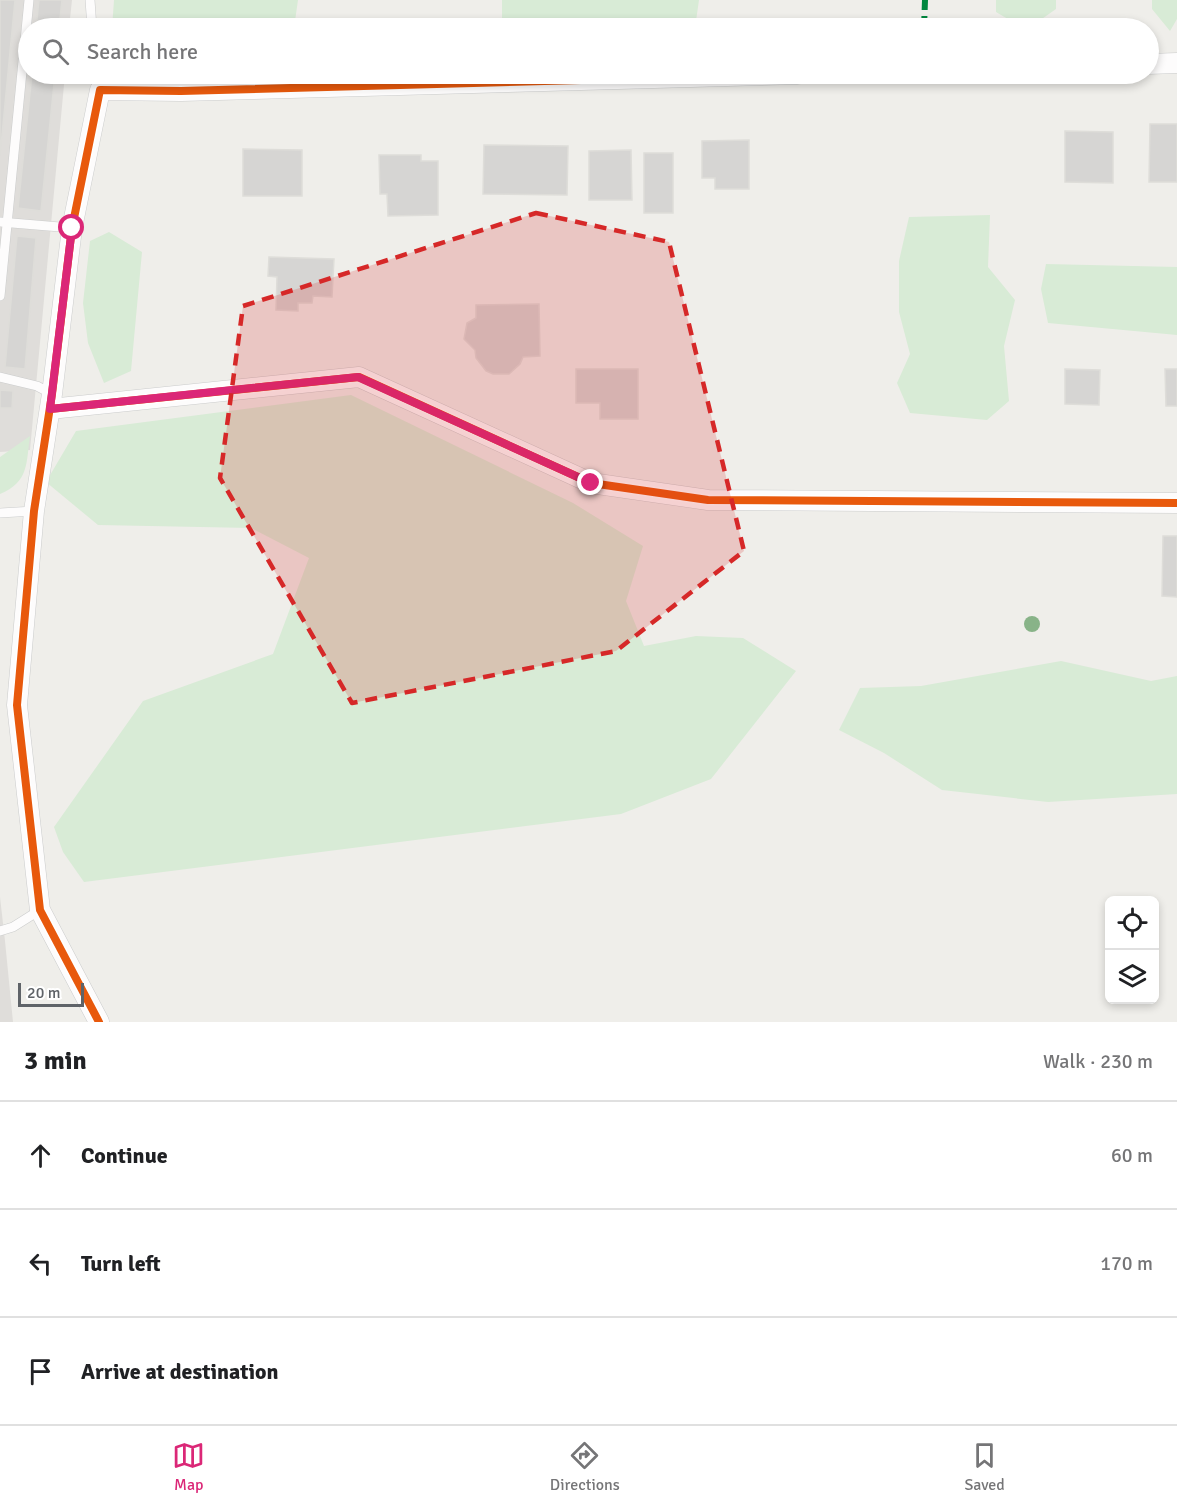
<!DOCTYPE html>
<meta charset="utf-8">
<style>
body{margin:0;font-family:Signika,sans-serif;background:#f6f6f6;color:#202124}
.controls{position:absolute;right:18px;bottom:18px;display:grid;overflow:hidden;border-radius:9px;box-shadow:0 3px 9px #0003}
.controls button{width:54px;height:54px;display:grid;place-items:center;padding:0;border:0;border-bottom:2px solid #e0e0e0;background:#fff;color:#202124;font:30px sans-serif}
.scale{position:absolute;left:18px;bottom:15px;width:66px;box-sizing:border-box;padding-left:6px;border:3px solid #5f6368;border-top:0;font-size:16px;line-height:21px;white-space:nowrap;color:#5f6368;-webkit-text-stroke:4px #fff;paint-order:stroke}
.stop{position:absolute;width:18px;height:18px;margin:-14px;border:4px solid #db2777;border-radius:50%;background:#fff}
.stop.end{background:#db2777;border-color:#fff;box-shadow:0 2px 6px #0008}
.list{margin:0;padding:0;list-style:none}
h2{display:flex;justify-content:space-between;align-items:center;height:78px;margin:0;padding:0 24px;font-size:26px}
h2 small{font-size:20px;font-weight:400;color:#757577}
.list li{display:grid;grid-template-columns:39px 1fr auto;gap:18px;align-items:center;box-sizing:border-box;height:108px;padding:0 24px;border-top:2px solid #e0e0e0}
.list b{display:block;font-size:22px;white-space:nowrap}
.list em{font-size:20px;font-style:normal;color:#757577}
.icon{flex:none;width:33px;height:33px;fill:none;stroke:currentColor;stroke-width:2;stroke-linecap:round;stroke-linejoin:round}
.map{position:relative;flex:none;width:1177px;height:1022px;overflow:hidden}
.search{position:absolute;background:#fff;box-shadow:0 3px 9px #0003;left:18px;right:18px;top:18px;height:66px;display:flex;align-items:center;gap:15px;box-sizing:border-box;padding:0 21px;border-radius:33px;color:#757577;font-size:22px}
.sheet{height:402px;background:#fff}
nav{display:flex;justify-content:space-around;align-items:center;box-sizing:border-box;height:84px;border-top:2px solid #e0e0e0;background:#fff;font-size:16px;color:#757577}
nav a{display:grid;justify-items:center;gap:3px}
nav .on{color:#db2777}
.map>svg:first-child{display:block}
.industrial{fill:#dfddda}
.green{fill:#d8ebd6}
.building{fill:#d6d5d3;stroke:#deddd9;stroke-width:1.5}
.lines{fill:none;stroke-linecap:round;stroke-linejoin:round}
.service-casing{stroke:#cbcccc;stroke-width:10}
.minor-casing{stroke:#cbcccc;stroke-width:21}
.service{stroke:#fdfcfc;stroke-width:9}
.minor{stroke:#fdfcfc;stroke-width:20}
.quiet{stroke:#00873e;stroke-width:6;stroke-dasharray:12 6;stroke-linecap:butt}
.cycleway-casing{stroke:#fff;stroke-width:11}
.cycleway{stroke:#e8590c;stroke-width:8}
.tree{fill:#88b388}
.route{stroke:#db2777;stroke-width:8}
.marked{fill:#d62828;fill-opacity:0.2;stroke:#d62828;stroke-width:4.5;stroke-dasharray:12 8;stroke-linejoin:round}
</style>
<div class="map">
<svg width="1177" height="1022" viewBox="0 0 1177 1022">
<rect width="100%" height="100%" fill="#efeeea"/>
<path class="industrial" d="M0,0H72L69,28H28V74H65L30,450L0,452Z
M0,897L5,941L13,1022H0Z"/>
<path class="green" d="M114,0H298L294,28H112Z
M502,0H699L695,28H502Z
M996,0H1056V9L1029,28H1023L996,12Z
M1152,0H1177V19L1170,31L1152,9Z
M990,215L988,267L1015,300L1004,346L1009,401L987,420L910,413L897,383L910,354L899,312V261L909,217Z
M109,232L142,252L131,371L104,383L88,343L83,303L90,241Z
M1046,264L1177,267V335L1048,323L1041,289Z
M351,395L573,503L643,546L626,601L644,646L696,636L743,638L796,671L711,779L621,814L84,882L63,852L54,827L143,701L273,654L309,558L251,528L98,525L46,482L76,431Z
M30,436C26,464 29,482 0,494V457Z
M1061,661L1151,681L1177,676V794L1048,802L942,790L884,753L839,730L860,688L921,686Z"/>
<path class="building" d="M0,0H15L0,156Z
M39,0H62L59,28H36Z
M32,74H55L41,211L18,208Z
M1150,124H1177V182H1149Z
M1065,131L1113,132V183L1065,182Z
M749,140V189H715V178H702V141Z
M484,145L568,146L567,195L483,194Z
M243,149L302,150V196H243Z
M631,150L632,200H589V151Z
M644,153H673V213H644Z
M379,155H421V161H438V215L388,216L387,194H380Z
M17,236L36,238L25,369L5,367Z
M269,257L334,259L332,297L313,296L312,303H298V311L276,310L277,277L268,276Z
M539,304L540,356L523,357L520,364L509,374H493L486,371L476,358L475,350L464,339L467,323L476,318V305Z
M576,369H638V419H600V403H576Z
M1065,369L1100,370L1099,405L1065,404Z
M1165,369H1177V406H1166Z
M0,390L13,391L12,408H0Z
M1163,536H1177V597L1162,596Z"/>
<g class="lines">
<defs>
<path id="service" d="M90,0L92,28
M98,74L100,90
M0,222L72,228
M0,296L29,0
M0,377L37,386L52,394
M0,513L34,511
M0,931L13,927L40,910"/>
<path id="minor" d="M1148,64L1177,63
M50,409L359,377L591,483L708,500L1177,503
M99,1022L40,910L17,705L34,511L52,394L72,228L100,90L181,91L797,74"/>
</defs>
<use href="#service" class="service-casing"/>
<use href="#minor" class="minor-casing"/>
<use href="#service" class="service"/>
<use href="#minor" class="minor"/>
<path class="quiet" d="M924,28L925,0"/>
<defs>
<path id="cycleway" d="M50,409L359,377L591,483L708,500L1177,503
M99,1022L40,910L17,705L34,511L52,394L72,228L100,90L181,91L797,74"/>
</defs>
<use href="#cycleway" class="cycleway-casing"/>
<use href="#cycleway" class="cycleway"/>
</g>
<circle class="tree" cx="1032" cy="624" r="8"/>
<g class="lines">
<path class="route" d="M72,228L50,409L358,377L591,483"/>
</g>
<path class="marked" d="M536,213L669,242L744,551L616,651L352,703L220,478L243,306Z"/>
</svg>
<div class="controls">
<button><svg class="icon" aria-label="locate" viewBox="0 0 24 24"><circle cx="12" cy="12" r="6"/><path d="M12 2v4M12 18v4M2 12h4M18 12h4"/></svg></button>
<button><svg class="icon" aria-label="layers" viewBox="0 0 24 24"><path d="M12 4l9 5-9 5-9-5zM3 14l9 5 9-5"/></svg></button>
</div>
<div class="scale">20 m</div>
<div class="stop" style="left:72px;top:228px"></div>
<div class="stop end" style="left:591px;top:483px"></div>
<div class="search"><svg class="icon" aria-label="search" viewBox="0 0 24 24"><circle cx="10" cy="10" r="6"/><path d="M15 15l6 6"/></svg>Search here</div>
</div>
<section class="sheet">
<h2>3 min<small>Walk · 230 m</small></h2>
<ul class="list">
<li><svg class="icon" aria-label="ahead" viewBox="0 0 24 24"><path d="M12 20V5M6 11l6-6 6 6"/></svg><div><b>Continue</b></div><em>60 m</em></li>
<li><svg class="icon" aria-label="left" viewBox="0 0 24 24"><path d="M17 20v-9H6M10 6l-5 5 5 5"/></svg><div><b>Turn left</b></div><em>170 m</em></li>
<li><svg class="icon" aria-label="arrive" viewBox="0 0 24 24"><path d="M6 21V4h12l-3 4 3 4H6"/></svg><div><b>Arrive at destination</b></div></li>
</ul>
</section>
<nav>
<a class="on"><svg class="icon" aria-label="map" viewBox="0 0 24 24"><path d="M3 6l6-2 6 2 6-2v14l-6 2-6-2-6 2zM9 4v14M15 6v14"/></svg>Map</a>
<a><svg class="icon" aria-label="directions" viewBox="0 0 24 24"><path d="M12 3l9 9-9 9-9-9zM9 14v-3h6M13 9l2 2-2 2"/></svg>Directions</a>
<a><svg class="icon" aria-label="saved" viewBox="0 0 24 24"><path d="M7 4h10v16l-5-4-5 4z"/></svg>Saved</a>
</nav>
